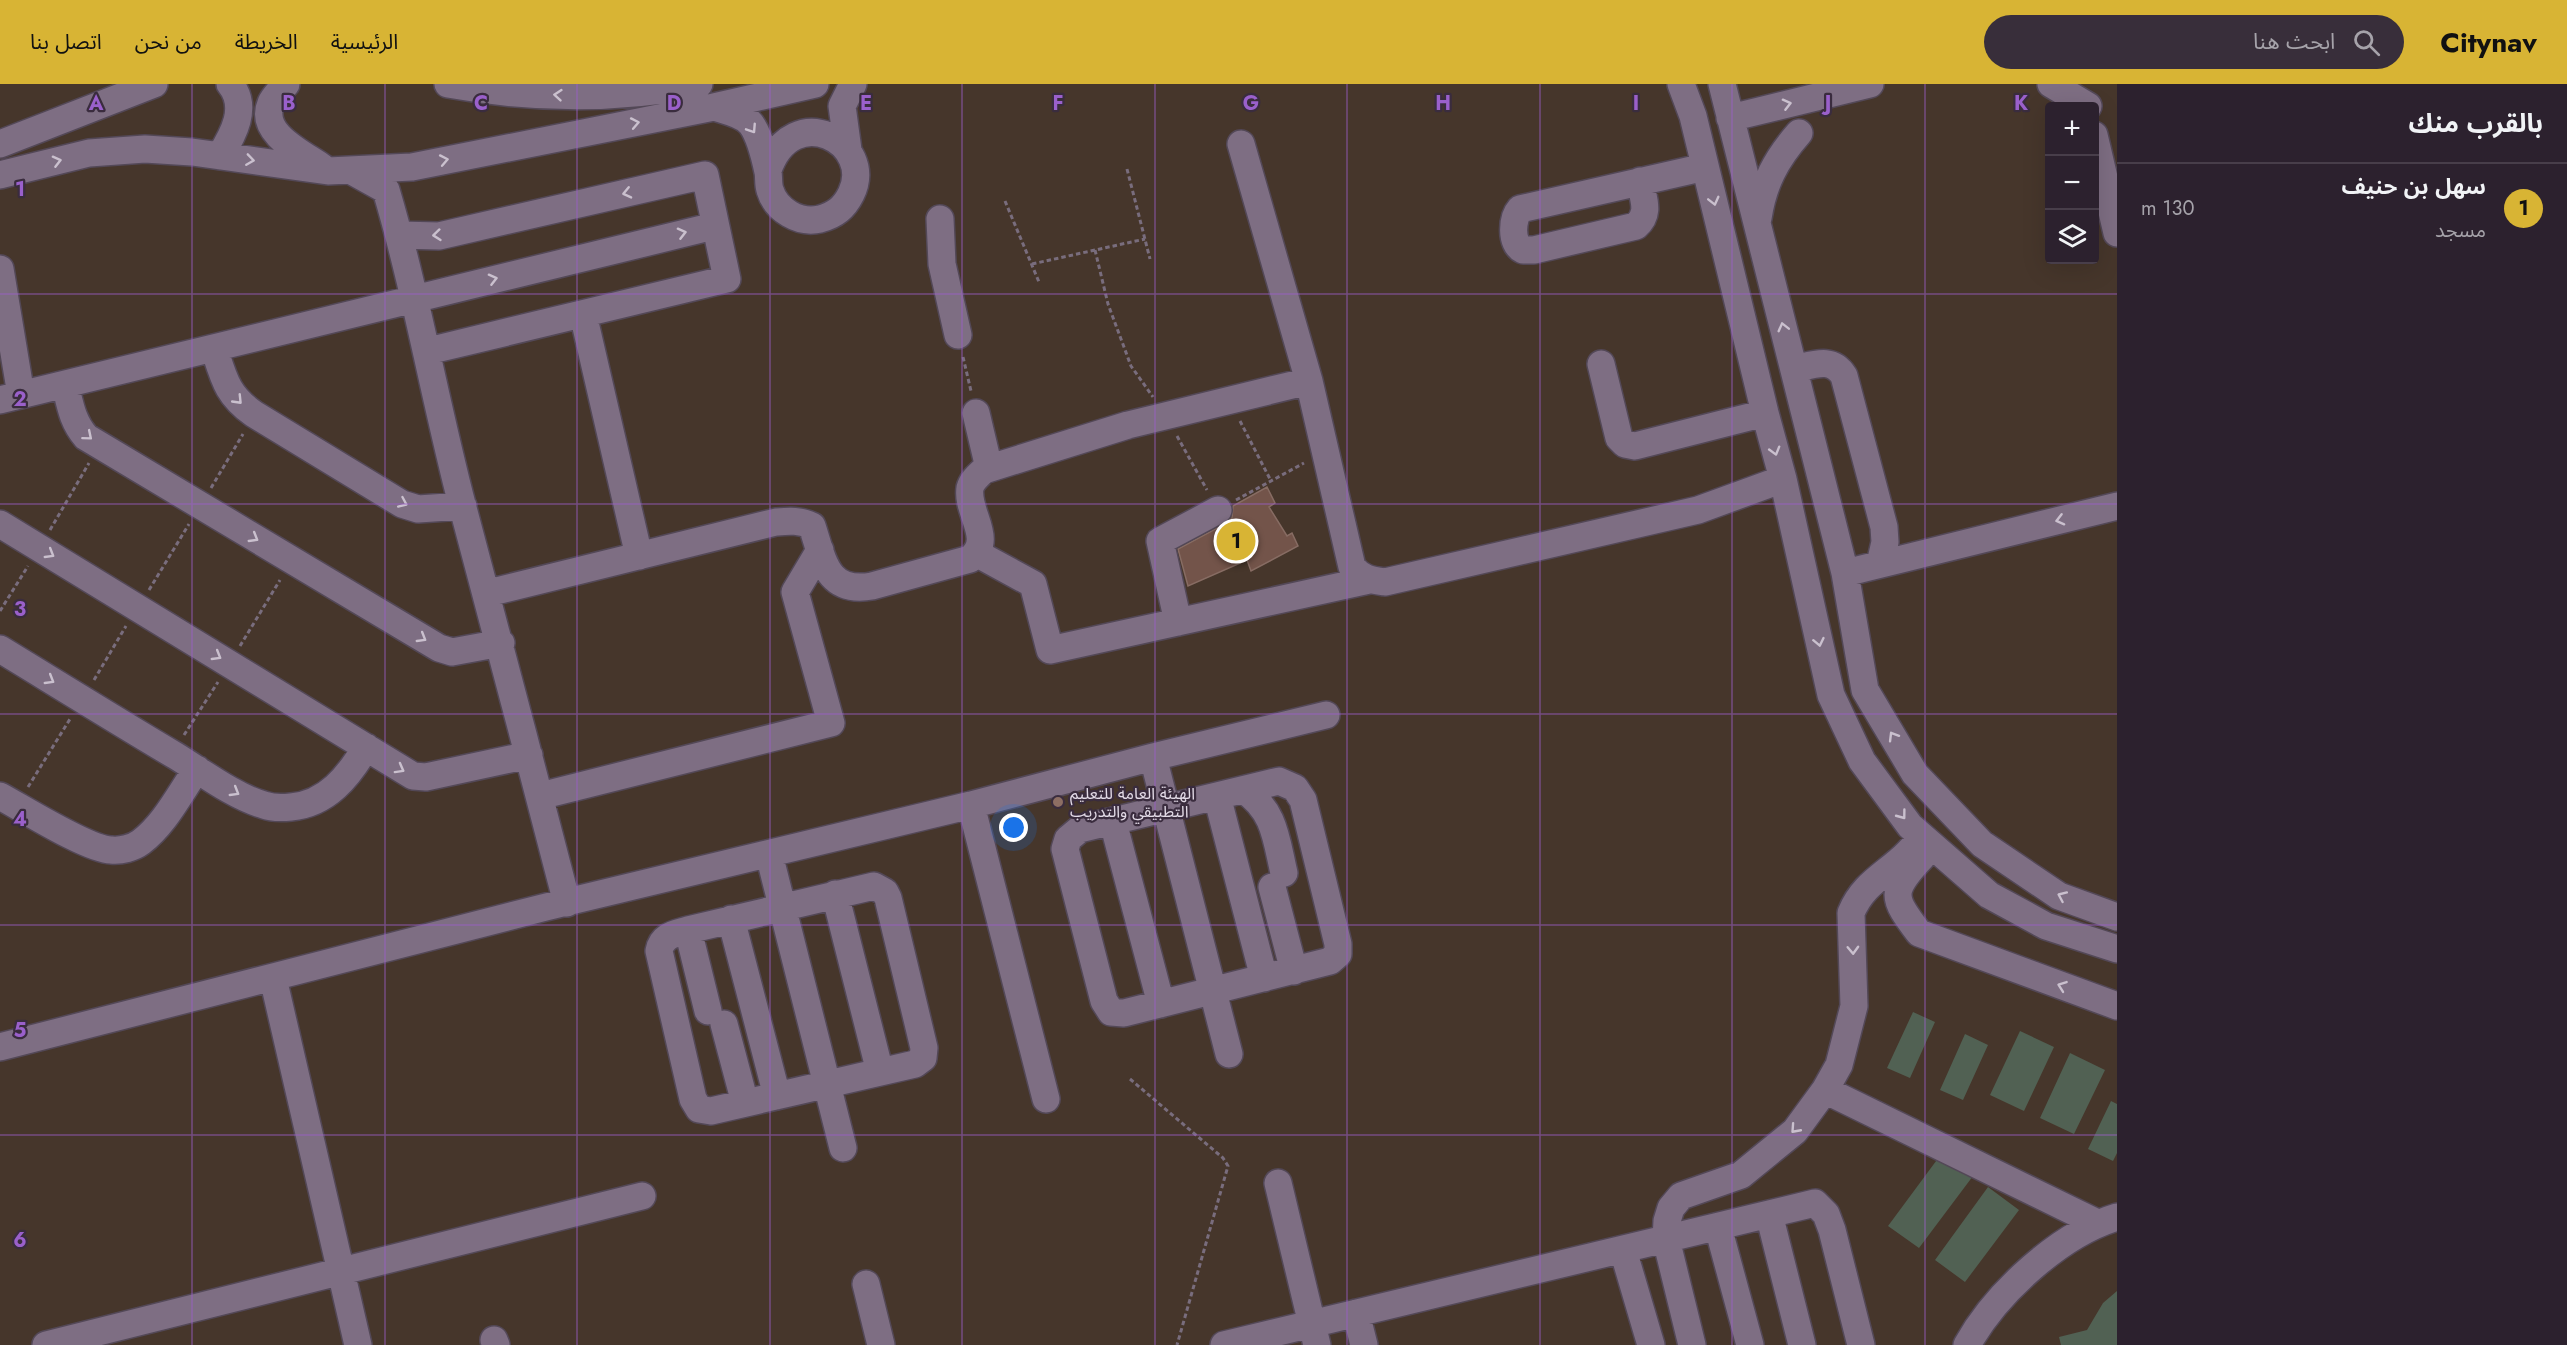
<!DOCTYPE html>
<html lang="ar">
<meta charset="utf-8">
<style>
body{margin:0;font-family:Jost,"Noto Sans Arabic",sans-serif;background:#382e3a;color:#f1f3f6;direction:rtl}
.controls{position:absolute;right:18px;top:18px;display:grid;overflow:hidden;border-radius:6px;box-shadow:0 6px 24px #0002}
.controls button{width:54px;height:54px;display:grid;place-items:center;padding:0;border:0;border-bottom:2px solid #483e4a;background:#2c212e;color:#f1f3f6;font:30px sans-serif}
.you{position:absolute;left:1014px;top:744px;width:21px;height:21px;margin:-15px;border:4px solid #fff;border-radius:50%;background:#1a73e8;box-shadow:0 0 0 9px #1a73e833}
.badge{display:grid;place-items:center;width:39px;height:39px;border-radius:50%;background:#d8b434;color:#111;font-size:20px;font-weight:700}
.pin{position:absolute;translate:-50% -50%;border:3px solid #fff;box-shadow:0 2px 6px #0006}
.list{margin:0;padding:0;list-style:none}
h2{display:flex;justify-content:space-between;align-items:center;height:78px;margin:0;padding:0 24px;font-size:26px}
h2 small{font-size:20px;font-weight:400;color:#a6a3aa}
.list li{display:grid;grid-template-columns:39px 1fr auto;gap:18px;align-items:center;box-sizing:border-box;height:84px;padding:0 24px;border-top:2px solid #483e4a}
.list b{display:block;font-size:22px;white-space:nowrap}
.list p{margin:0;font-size:20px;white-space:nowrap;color:#a6a3aa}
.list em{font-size:20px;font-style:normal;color:#a6a3aa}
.icon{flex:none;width:33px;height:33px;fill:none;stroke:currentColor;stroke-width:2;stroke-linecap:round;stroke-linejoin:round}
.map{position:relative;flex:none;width:2117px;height:1261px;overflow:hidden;direction:ltr}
header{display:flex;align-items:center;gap:36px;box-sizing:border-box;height:84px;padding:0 30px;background:#d8b434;color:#111}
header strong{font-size:28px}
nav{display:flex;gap:33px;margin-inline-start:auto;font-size:21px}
.search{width:420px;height:54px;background:#382e3a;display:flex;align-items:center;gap:15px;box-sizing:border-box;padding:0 21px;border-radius:33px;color:#a6a3aa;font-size:22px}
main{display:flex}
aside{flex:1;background:#2c212e}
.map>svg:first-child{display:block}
.education{fill:#46362b;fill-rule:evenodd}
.green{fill:#516153}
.building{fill:#73544a;stroke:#876c63;stroke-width:1.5}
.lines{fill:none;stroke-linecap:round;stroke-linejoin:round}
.minor-casing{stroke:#534857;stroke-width:30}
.path{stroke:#796d7d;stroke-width:3;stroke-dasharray:4.5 3;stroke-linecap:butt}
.minor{stroke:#7e6e83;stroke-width:27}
.oneway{stroke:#cac0ce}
.grid{fill:none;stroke:#9a60cb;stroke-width:1.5;stroke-opacity:0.55}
.education-dot{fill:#8d6e63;stroke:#3a2c3e;stroke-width:2}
.labels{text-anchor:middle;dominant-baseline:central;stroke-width:4.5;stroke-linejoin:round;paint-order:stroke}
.poi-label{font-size:16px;fill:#e3dbe7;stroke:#3a2c3e;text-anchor:start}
.grid-label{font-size:20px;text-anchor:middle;font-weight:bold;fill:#9a60cb;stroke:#3a2c3e;stroke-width:4.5;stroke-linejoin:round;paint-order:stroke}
</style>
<header>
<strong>Citynav</strong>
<div class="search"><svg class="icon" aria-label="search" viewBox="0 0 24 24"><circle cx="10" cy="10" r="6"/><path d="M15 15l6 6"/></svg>ابحث هنا</div>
<nav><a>الرئيسية</a><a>الخريطة</a><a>من نحن</a><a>اتصل بنا</a></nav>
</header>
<main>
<aside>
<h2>بالقرب منك<small></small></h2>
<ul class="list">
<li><span class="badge">1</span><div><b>سهل بن حنيف</b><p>مسجد</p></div><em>130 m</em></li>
</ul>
</aside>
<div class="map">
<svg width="2117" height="1261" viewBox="0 0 2117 1261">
<rect width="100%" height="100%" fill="#3a2c3e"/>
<path class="education" d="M0,0H2117V1261H0ZM2050,22H2094V176H2050Z"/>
<path class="green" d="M1913,928L1935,938L1910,994L1887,984Z
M2020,947L2054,963L2024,1027L1990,1011Z
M1965,950L1988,961L1963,1016L1940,1006Z
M2070,969L2105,986L2074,1050L2040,1034Z
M2111,1017L2117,1020V1069L2113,1077L2088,1065Z
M1942,1069L1973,1092L1919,1164L1888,1142Z
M1988,1103L2019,1126L1965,1198L1935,1176Z
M2117,1207V1261H2061L2059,1253L2087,1246L2103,1219Z"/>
<path class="building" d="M1267,403L1275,419L1269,423L1287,452L1292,449L1298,462L1251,487L1247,476L1188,502L1178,465L1225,440L1232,434L1233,422Z"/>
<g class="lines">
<defs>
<path id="minor" d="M286,0C281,6 274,12 271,19C258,49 302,69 322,83
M448,0C531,15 617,16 699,0
M1681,0L1693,32L1765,329L1783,395L1831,611L1862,677L1910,742L1989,811L2046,842L2117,865
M1722,0L1845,489L1865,606L1915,690L1982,760L2059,812L2117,833
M2051,0L2088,22
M714,23C726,27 743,30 751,40C760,52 765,74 768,88C769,93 768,100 770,106C776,126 799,140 820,135C835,131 844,124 851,110C876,59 793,14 768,86
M1730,34L1870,0
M2094,51L2117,149
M0,60L154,0
M1241,60L1309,297L1352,483C1362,495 1371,496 1385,498L1698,426L1783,395
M848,66L842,22L853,0
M220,72C233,51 249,23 230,0
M350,86L386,106C417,211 435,318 463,424C498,556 533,687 567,819
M0,91L89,69L145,65L192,68L328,87L412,83L714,23L815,0
M1640,97C1643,115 1651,129 1636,142L1534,166C1532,166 1524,166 1523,166C1510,160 1512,134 1520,125L1705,83
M1758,134C1763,100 1776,75 1799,49
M940,135L942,180L958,251
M399,151L439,152L705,91L727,195L428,267
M0,185L21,311
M583,230L639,472
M214,264C224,295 227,311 254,330L402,420L418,425L463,422
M1601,280L1619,354L1625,360L1635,362L1765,329
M1794,285C1813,281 1832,272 1844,292L1884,443L1885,458L1880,480
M65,300C70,320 72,337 86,353L439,564L452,568L501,559
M0,316L714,142
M976,329L989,384
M0,440L413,692L426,693L529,671
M976,469L1033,500L1050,566L1369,496
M1845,489L2117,422
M488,509L776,438C789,437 800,436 812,442C823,475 826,510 872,502L970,475C995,455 966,429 970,404C972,396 979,391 984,386L1128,341L1309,297
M1178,538L1160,457L1218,426
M0,565C59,601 117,637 176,672C202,688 235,713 264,721C272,724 282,724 291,723C327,720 349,692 366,663
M1153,673L1229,970
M1279,697L1295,704L1303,716L1338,860V870L1330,877L1124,929L1111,928L1104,917L1065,765L1068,755L1080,745Z
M1244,706C1275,727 1276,755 1284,789
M0,712C24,725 87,765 111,766C121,767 133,764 141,758C165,740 180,709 197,685
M540,712L831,639L795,508L820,466
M1217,712L1264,894
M971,721L1046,1015
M1113,738L1161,920
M769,770L843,1064
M1922,773C1889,808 1892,813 1919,849L2117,922
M874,802L885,808L888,814L924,964L923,974L915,980L711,1027L699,1025L693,1015L659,867C662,851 675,850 688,846Z
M1272,803L1294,887
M835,810L880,988
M731,835L777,1012
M688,846L708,927
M273,894L358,1261
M724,940L745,1019
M0,963L546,823L971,721L1153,673L1326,631
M1825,1006L2097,1139
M1278,1099L1317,1261
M1769,1130L1802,1261
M1718,1143L1750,1261
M1623,1166L1651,1261
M866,1200L881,1261
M1356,1229L1364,1261
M494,1256L496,1261
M46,1261L642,1112
M1224,1261L1815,1119L1826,1130L1832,1146L1861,1261
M1692,1261L1666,1155L1667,1137L1671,1124L1681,1112L1741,1091L1795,1047L1825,1006L1839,981L1854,922L1851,829C1861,804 1879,794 1899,777C1908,770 1915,761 1922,753
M1967,1261C1996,1209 2060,1150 2117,1133"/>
</defs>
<use href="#minor" class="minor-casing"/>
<path class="path" d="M1127,85L1150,175
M1005,117L1039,198
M1095,166L1108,220L1131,282L1153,313
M1032,180L1145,155
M963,273L971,307
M1240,337L1271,397
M1177,352L1207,406
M211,404L243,350
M1236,416L1304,379
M50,446L89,379
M149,506L189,440
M0,527L28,482
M240,562L280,496
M94,596L126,542
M184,651L218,598
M28,703L70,635
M1130,995L1223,1074L1228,1082L1177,1261"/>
<use href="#minor" class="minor"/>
</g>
<defs><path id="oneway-chevron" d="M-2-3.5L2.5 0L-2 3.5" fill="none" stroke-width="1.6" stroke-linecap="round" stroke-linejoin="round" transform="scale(1.5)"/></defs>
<g class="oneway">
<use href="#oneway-chevron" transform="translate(558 11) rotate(-175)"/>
<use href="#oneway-chevron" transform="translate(1787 20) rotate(-14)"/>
<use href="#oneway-chevron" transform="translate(635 39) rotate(-11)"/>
<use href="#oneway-chevron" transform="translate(752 45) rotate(57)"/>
<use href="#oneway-chevron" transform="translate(250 76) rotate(8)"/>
<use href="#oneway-chevron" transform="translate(444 76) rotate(-11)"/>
<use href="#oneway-chevron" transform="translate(57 77) rotate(-14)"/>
<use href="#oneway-chevron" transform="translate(627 109) rotate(167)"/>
<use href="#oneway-chevron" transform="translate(1714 117) rotate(76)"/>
<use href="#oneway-chevron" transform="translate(682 149) rotate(-14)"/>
<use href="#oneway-chevron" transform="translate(437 151) rotate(174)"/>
<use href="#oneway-chevron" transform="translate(493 195) rotate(-14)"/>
<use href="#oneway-chevron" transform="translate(1783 243) rotate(-104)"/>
<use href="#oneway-chevron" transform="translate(238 316) rotate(46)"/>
<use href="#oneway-chevron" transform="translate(88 352) rotate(40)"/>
<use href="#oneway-chevron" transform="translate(1775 367) rotate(74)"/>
<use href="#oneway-chevron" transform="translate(403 419) rotate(24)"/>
<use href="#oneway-chevron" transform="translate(2060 436) rotate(166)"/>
<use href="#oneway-chevron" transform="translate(254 454) rotate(31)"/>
<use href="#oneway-chevron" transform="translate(50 470) rotate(31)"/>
<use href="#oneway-chevron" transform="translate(422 554) rotate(31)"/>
<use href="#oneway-chevron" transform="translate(1819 558) rotate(78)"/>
<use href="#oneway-chevron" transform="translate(217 572) rotate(31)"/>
<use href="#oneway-chevron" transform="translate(50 596) rotate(31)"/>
<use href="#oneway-chevron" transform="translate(1893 652) rotate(-121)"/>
<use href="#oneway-chevron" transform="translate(400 685) rotate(29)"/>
<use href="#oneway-chevron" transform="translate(235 708) rotate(31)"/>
<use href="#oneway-chevron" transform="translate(1902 731) rotate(53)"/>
<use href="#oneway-chevron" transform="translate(2062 812) rotate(-156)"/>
<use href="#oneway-chevron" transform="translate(1853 866) rotate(88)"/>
<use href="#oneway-chevron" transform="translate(2062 902) rotate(-160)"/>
<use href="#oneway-chevron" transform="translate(1795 1045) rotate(132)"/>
</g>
<path class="grid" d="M192,0V1261M385,0V1261M577,0V1261M770,0V1261M962,0V1261M1155,0V1261M1347,0V1261M1540,0V1261M1732,0V1261M1925,0V1261M0,210H2117M0,420H2117M0,630H2117M0,841H2117M0,1051H2117"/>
<circle class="education-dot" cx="1058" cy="718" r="6"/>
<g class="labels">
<g class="poi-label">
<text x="1070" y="709">الهيئة العامة للتعليم<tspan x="1070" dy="18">التطبيقي والتدريب</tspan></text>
</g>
</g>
<g class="grid-label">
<text x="96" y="26">A</text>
<text x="289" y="26">B</text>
<text x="481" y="26">C</text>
<text x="674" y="26">D</text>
<text x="866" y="26">E</text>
<text x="1058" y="26">F</text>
<text x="1251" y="26">G</text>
<text x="1443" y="26">H</text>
<text x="1636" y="26">I</text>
<text x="1828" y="26">J</text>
<text x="2021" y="26">K</text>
<text x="20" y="112">1</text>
<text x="20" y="322">2</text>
<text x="20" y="532">3</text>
<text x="20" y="742">4</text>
<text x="20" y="953">5</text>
<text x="20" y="1163">6</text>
</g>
</svg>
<div class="controls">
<button>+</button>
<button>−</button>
<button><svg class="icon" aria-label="layers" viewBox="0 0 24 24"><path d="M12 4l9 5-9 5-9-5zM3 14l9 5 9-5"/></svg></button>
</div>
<div class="you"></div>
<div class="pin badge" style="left:1236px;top:457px">1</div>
</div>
</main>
